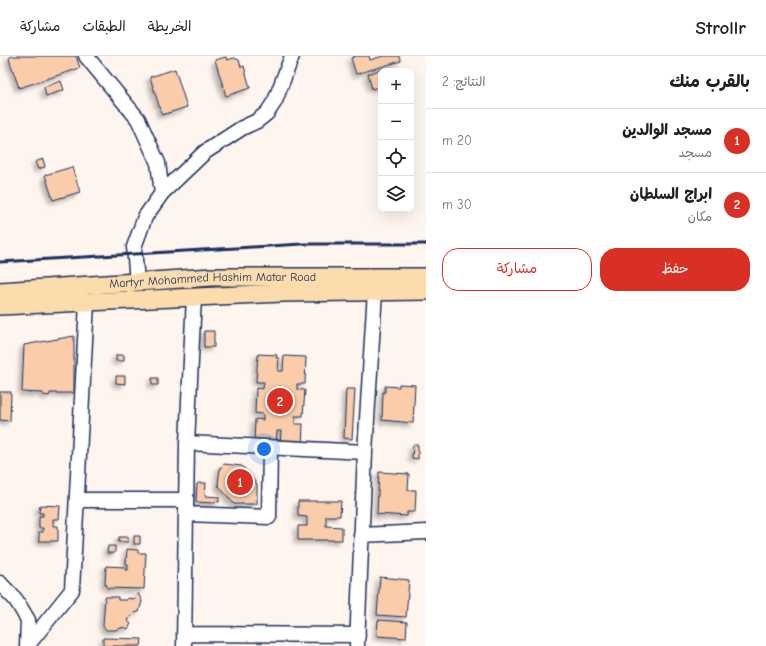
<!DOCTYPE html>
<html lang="ar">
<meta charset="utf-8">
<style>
body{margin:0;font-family:"Comic Neue","Playpen Sans Arabic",sans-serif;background:#f6f6f6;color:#202124;direction:rtl}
.controls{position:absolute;right:12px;top:12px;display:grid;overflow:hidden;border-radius:8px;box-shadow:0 4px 16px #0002}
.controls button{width:36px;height:36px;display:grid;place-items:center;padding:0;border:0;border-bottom:1px solid #e0e0e0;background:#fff;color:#202124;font:20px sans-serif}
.you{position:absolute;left:264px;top:393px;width:14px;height:14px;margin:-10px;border:3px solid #fff;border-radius:50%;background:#1a73e8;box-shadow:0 0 0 6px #1a73e833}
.badge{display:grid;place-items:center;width:26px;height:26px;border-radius:50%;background:#d93025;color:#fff;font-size:13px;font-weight:700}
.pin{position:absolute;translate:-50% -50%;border:2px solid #fff;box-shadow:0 1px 4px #0006}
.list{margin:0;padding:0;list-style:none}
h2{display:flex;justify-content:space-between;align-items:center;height:52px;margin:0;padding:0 16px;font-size:17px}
h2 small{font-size:13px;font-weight:400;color:#757577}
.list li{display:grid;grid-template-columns:26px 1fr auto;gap:12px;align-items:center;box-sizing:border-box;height:64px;padding:0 16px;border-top:1px solid #e0e0e0}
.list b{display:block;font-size:15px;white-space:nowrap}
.list p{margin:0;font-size:13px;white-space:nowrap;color:#757577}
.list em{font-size:13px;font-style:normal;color:#757577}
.actions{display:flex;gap:8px;padding:12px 16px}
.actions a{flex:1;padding:9px 0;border:1px solid #d93025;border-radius:16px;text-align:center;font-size:14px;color:#d93025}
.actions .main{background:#d93025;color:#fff}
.icon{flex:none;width:22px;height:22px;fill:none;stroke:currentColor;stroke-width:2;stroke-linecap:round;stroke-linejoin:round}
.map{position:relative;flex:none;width:426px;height:590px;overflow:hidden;direction:ltr}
header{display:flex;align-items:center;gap:24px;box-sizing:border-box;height:56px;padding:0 20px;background:#fff;border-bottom:1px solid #e0e0e0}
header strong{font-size:19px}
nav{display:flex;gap:22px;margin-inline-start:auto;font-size:14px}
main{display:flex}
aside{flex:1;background:#fff}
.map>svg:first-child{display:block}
.building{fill:#facca9;stroke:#1b2f5e;filter:url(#shadow)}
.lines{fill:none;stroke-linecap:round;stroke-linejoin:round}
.minor-casing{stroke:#1b2f5e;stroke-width:17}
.major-casing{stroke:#1b2f5e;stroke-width:20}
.minor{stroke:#fff;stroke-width:14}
.major{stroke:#fcdcac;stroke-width:17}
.rail{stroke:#1b2f5e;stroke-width:3}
.labels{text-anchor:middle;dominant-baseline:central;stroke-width:3;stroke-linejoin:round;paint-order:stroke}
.street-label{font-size:12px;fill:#1b2f5e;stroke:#fff}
</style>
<header>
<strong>Strollr</strong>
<nav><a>الخريطة</a><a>الطبقات</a><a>مشاركة</a></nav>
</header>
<main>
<aside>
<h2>بالقرب منك<small>النتائج: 2</small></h2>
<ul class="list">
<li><span class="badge">1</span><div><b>مسجد الوالدين</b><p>مسجد</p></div><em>20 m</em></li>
<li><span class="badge">2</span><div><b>ابراج السلطان</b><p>مكان</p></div><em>30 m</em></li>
</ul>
<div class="actions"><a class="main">حفظ</a><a>مشاركة</a></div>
</aside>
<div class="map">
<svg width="426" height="590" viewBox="0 0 426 590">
<defs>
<filter id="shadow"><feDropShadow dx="-3.5" dy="3.5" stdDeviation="2" flood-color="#0004"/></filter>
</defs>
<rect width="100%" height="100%" fill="#fef5ee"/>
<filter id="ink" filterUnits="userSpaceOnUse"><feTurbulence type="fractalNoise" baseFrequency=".025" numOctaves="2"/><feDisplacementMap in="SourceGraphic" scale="8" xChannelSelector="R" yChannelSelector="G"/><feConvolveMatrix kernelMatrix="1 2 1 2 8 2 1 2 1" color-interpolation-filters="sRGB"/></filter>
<g filter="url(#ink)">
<path class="building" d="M11,0H76L80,12L19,32L9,3Z
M356,0H369L370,4L383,0H399L401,5L356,18L351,2Z
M226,1L227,4L234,2L239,4L241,11L244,10L250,32L226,40L215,4Z
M385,12L386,15H381V30L372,33L368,18Z
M175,13L187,51L162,59L150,21Z
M61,25L64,34L46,40L44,31Z
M43,103L45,111L38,113L35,106Z
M72,111L80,136L53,144L45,119Z
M204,275H214V291H204Z
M74,280V337H50L49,340L43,339V337L22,336L24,289Z
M258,298L277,299L276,302H279L278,315H283L284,300L306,301L305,328H297V333L305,334L303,360H295V368H303L302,393L280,389L281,375H277L276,388L254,389L255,363L263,364V358L255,357L256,332L263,333L264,326H256Z
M116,299H124V305H116Z
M116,320H125V328L116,327Z
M152,322H158V329H152Z
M399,328L415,329L413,367L382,364L383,336H385V330L399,331Z
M346,333H355L352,383L344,382Z
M0,336H11L10,365L0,364Z
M413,389H418V403L412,402Z
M224,408L242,410L257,428V448H234L218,429L220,412Z
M379,416L409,418L408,434H416L415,456H407V460L377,458Z
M199,427H206L205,440L219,441V446L215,445V447L196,446L197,428Z
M298,445H341L340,460H326V470L342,471V484H298V470H307V461L298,460Z
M40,449L60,450L59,463H53V470H58V485H39V476H43V472H39V460H43V457H39Z
M134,480H140V488H134Z
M119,481H128V486H118Z
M108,490H115V497H107Z
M127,493L138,494V497H146L144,533L107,532V529H105L106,510L125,511V514H128V508H126Z
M380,521L409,524L406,561L377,559Z
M138,537L142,545L139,556L134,557L127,564L131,568L128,573L124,571L115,574H106L103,570L105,541H118V544H127V542L134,543Z
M378,564L407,566L406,582L377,580Z
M103,582L142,583L141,590H103Z"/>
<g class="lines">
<defs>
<path id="minor" d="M86,0L138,63L158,107L162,137
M137,226L134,191L145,161L162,137L205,96L242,72L257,65L267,57L275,45L292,0
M187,387L365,396
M77,444H186
M186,458L269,461L270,391
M361,479L426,476
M0,527L16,544L28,564L27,590
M184,578L358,579
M27,590L72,534L87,246
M184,590L187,387L194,241
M357,590L365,396L375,235"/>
<g id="major">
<path id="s1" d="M0,235L212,221H426"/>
<path d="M0,250L283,237L426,235"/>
</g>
</defs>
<use href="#minor" class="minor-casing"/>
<use href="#major" class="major-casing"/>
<use href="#minor" class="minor"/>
<use href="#major" class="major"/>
<path class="rail" d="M0,206L302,188H426"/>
</g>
</g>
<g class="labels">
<g class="street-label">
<text stroke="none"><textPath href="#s1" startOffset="213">Martyr Mohammed Hashim Matar Road</textPath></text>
</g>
</g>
</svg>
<div class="controls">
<button>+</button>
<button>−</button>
<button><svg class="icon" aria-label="locate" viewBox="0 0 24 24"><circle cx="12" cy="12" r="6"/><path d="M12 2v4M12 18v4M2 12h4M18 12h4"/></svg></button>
<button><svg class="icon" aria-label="layers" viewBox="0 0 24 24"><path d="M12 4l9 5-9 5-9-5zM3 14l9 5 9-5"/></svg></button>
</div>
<div class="you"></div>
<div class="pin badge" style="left:240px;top:426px">1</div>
<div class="pin badge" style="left:280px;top:345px">2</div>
</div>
</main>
